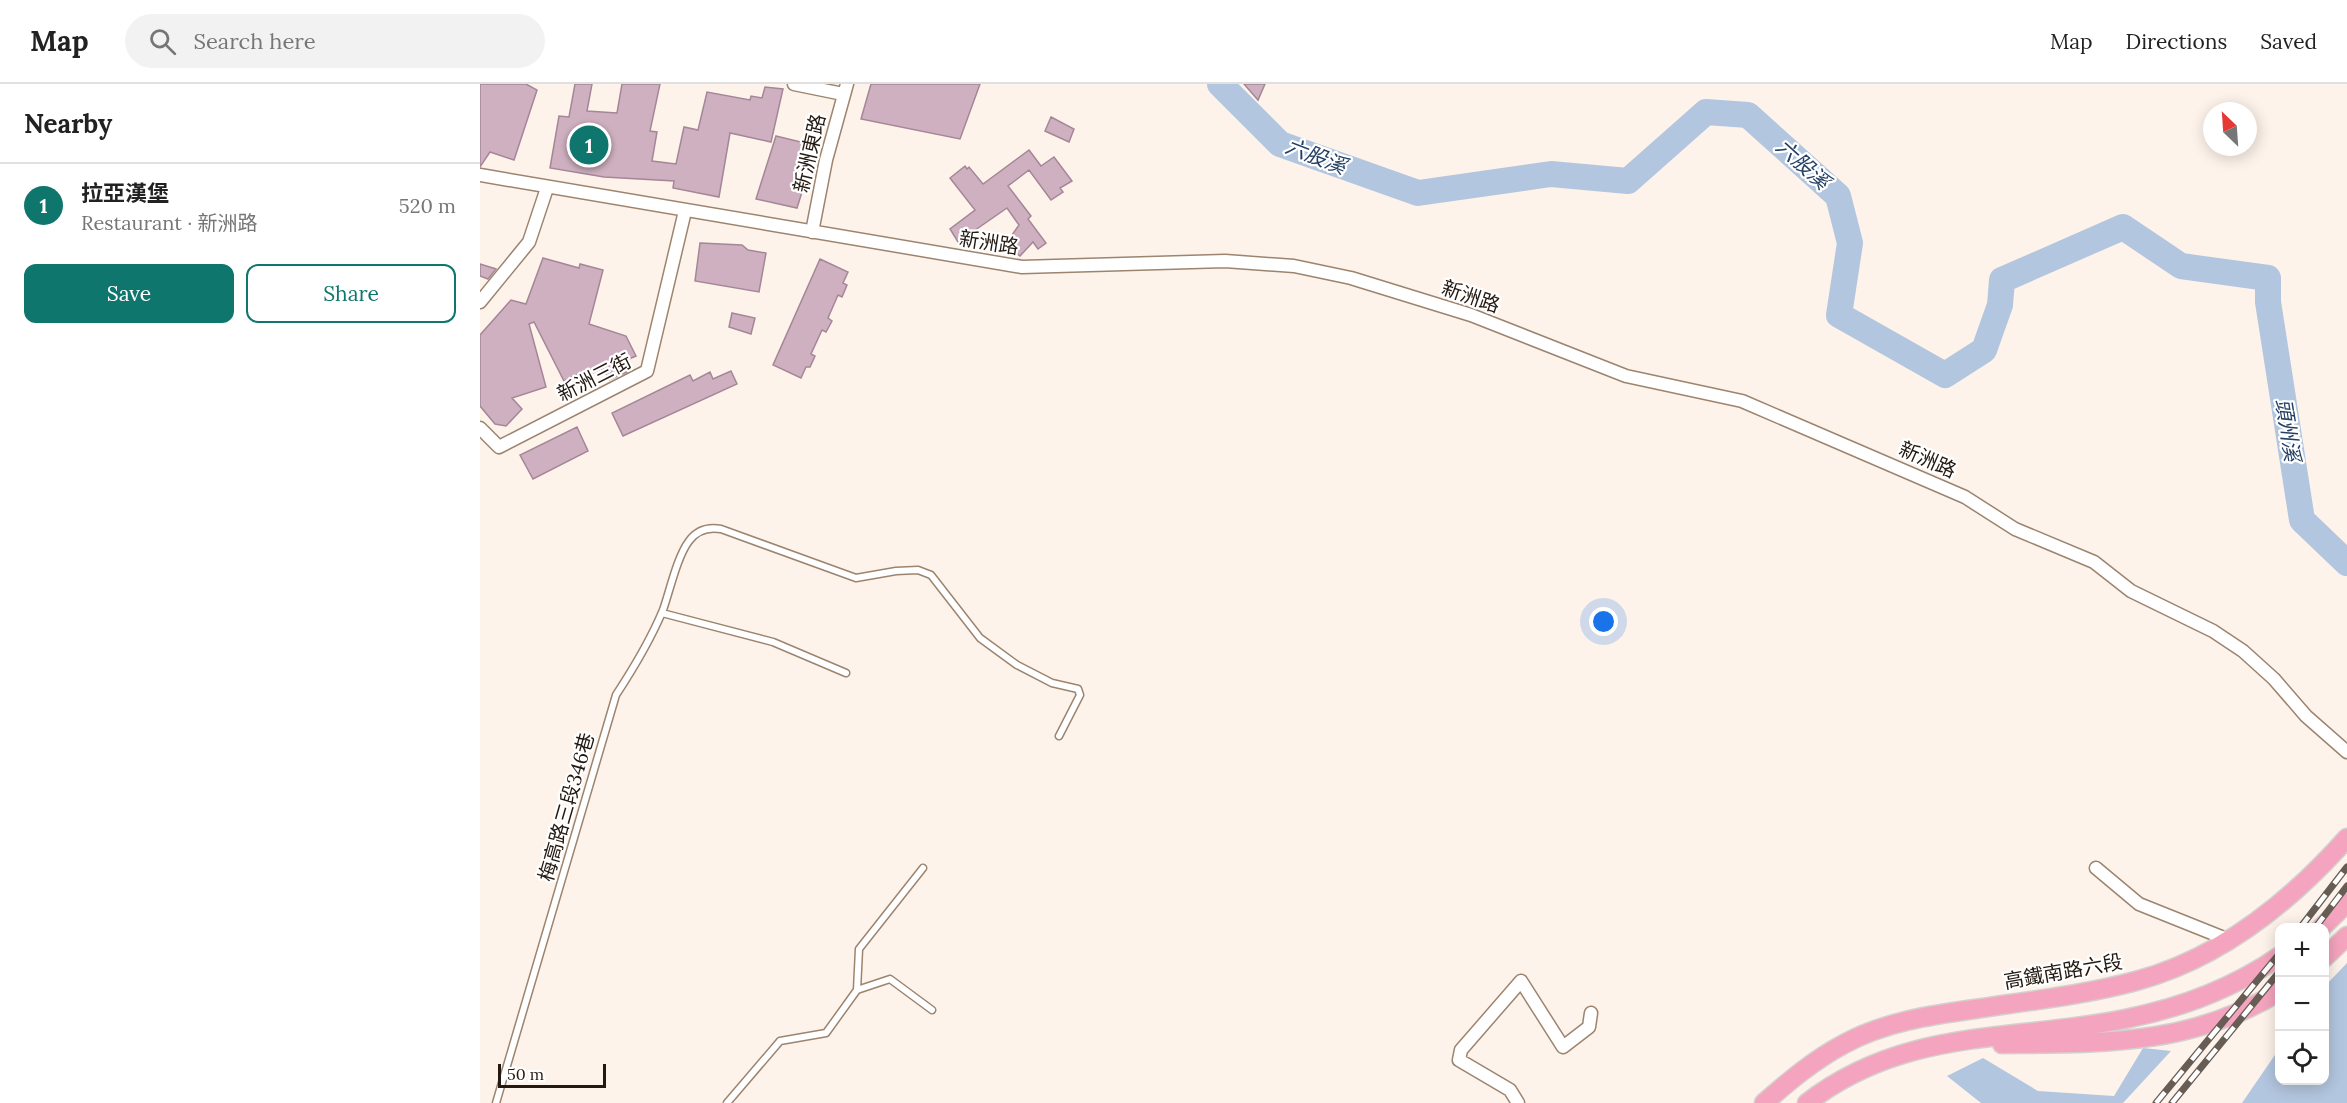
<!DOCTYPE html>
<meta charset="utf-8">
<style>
body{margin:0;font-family:Lora,"Noto Sans TC",serif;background:#f2f2f2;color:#222}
.controls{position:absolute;right:18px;bottom:18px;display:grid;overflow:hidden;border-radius:12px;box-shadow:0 3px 15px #0003}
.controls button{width:54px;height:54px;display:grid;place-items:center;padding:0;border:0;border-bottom:2px solid #e0e0e0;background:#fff;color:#222;font:30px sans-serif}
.compass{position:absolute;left:1723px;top:18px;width:54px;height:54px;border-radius:50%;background:#fff;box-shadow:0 3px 15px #0003;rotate:335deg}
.scale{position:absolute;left:18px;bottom:15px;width:108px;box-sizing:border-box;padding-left:6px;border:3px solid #231911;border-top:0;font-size:16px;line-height:21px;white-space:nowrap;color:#231911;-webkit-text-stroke:4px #fff;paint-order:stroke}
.you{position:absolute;left:1124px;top:538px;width:21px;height:21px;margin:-15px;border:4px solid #fff;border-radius:50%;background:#1a73e8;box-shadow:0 0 0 9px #1a73e833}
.badge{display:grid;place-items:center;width:39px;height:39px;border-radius:50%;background:#0f766e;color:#fff;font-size:20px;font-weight:700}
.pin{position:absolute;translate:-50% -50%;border:3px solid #fff;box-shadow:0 2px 6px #0006}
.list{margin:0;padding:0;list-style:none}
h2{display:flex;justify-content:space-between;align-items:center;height:78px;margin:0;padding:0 24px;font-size:26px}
h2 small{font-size:20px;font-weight:400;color:#767676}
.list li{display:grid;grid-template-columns:39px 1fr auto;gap:18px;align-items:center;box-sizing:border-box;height:84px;padding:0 24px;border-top:2px solid #e0e0e0}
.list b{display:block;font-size:22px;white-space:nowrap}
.list p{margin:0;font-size:20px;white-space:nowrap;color:#767676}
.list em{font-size:20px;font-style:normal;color:#767676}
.actions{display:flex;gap:12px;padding:18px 24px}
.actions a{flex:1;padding:14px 0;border:2px solid #0f766e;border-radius:12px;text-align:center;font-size:21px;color:#0f766e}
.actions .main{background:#0f766e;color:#fff}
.icon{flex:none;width:33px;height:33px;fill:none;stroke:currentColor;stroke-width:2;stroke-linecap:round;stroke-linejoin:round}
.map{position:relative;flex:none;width:1867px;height:1019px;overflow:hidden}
header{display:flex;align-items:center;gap:36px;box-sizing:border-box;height:84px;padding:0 30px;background:#fff;border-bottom:2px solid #e0e0e0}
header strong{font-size:28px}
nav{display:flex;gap:33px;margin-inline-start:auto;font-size:21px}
.search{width:420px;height:54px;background:#f2f2f2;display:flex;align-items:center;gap:15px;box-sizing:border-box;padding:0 21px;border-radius:33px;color:#767676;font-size:22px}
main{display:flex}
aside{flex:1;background:#fff}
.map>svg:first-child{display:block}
.water{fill:#b3c6df}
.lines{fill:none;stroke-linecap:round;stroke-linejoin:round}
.river{stroke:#b3c6df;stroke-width:26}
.building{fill:#cfb0c0;stroke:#a48797;stroke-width:1.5}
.lane-casing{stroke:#9c846f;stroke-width:9}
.street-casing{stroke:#9c846f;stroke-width:15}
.primary-casing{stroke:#d3d1cf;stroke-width:21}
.lane{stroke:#fff;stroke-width:6}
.street{stroke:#fff;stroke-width:12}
.primary{stroke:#f4a4be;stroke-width:18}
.rail-casing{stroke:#685d55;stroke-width:7}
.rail{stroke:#fff;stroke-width:4.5;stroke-dasharray:14;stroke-linecap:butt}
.labels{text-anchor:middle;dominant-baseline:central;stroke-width:4.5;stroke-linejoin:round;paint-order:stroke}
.street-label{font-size:20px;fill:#231911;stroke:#fff}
.water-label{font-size:21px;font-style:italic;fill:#233f63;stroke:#fff}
</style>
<header>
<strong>Map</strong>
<div class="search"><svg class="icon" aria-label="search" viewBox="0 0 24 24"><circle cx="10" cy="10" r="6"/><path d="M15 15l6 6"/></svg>Search here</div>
<nav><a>Map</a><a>Directions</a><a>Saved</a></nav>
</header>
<main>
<aside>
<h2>Nearby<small></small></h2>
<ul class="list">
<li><span class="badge">1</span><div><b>拉亞漢堡</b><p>Restaurant · 新洲路</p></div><em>520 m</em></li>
</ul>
<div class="actions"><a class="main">Save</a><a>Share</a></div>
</aside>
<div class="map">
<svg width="1867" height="1019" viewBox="0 0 1867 1019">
<rect width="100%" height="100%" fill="#fef3ea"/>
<path class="water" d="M1867,879V1019H1762L1799,965L1800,996H1844L1845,902Z
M1663,964L1691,967L1643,1019H1501L1467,992L1503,974L1558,1007L1634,1012Z"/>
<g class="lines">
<path class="river" d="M740,0L800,60L938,109L1071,90L1148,97L1226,28L1268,31L1358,112L1370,159L1359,231L1465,291L1504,266L1520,221L1522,196L1643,143L1701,182L1788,194V218L1822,436L1867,479"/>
</g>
<path class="building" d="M0,0H46L57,6L34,76L10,68L0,83Z
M95,0H112L107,27L137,29L142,0H180L170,47L177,48L172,77L196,80L204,43L218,46L227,8L270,16L271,12L282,14L285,3L303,5L291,58L250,49L239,113L193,104L194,97L124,93L70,84L79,32L89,33Z
M391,0H500L480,55L381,35Z
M764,0H785L778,16Z
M571,33L594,45L589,58L565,47Z
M296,52L325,59L313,105L322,108L317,124L276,115Z
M549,66L561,82L574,73L592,97L580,104L583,108L571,116L549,86L528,102L551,132L548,135L566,159L558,165L553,158L540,172L525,161L539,141L527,124L478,158L470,145L495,126L470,94L485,82L487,85L489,83L503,100Z
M220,159L262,161L268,166L286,169L279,208L215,197Z
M63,174L99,184L100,180L123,186L109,240L146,252L156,272L144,277L149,287L129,296L123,284L104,293L102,288L84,297L54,238L49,240L66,303L32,314L42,325L26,342L15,340L0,322V251L31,216L46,220Z
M340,175L368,188L363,199L367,201L362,213L358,211L348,234L352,237L346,248L342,246L331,270L335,272L330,283H326L321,294L293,281Z
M0,180L16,185L8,195L0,192Z
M252,229L275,234L271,250L249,243Z
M251,287L257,300L143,352L132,329L210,291L213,297L230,288L233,295Z
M97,343L108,367L53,395L40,371Z"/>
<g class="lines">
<defs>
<path id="lane" d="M182,529L293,558L366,589
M377,906L379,865L443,784
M16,1019L136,611C153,585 171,555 183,526C190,506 197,473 209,457C217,446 229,443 241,445L376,494L416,487L438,486L451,491L500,554L537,581L572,599L598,605L600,611L579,652
M247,1019L300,957L346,949L377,906L410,895L452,926"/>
<path id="street" d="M314,0L363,10
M0,91L542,183L745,177L814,182L871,194L991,231L1146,292L1262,317L1485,413L1535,445L1614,478L1651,507L1733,547L1763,567L1794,595L1826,632L1867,668
M332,148L346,76L367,0
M0,218L49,158L67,104
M0,344L19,363L167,287L205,127
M1616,784L1659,820L1749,856
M1038,1019L1030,1006L979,976L981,966L1041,897L1083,963L1109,943L1111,929"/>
<path id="primary" d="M1841,844L1867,819
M1844,874L1867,852
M1522,960C1622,959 1711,962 1800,907
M1284,1019C1309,997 1334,976 1364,960C1404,938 1451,931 1495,925C1548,917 1604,911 1656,897C1739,875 1811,817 1867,754
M1327,1019C1425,943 1532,958 1645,935C1701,924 1752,905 1800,872"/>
</defs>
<use href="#lane" class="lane-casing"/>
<use href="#street" class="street-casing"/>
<use href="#primary" class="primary-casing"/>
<use href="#lane" class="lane"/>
<use href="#street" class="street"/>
<use href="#primary" class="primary"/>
<defs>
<path id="rail" d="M1820,844L1867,783
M1835,844L1867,802
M1676,1019L1800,869
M1692,1019L1800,887"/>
</defs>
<use href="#rail" class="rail-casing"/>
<use href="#rail" class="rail"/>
</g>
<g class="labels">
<g class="street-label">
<text transform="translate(329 69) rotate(-77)">新洲東路</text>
<text transform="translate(509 158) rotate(9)">新洲路</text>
<text transform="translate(991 212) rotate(19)">新洲路</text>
<text transform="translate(114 293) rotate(-27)">新洲三街</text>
<text transform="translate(1448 375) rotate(24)">新洲路</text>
<text transform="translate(86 723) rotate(-74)">梅高路三段346巷</text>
<text transform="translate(1583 887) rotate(-10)">高鐵南路六段</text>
</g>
<g class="water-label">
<text transform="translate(836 72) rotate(21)">六股溪</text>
<text transform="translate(1323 80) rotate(42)">六股溪</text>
<text transform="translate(1808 346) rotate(81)">頭州溪</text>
</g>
</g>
</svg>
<div class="controls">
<button>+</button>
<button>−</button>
<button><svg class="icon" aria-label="locate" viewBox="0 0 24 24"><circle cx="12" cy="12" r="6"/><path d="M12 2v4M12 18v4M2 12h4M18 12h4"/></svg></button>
</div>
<svg class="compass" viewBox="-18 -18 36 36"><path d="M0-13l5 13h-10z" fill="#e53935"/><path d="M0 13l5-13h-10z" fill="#767676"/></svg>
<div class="scale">50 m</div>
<div class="you"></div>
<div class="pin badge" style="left:109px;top:61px">1</div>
</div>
</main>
